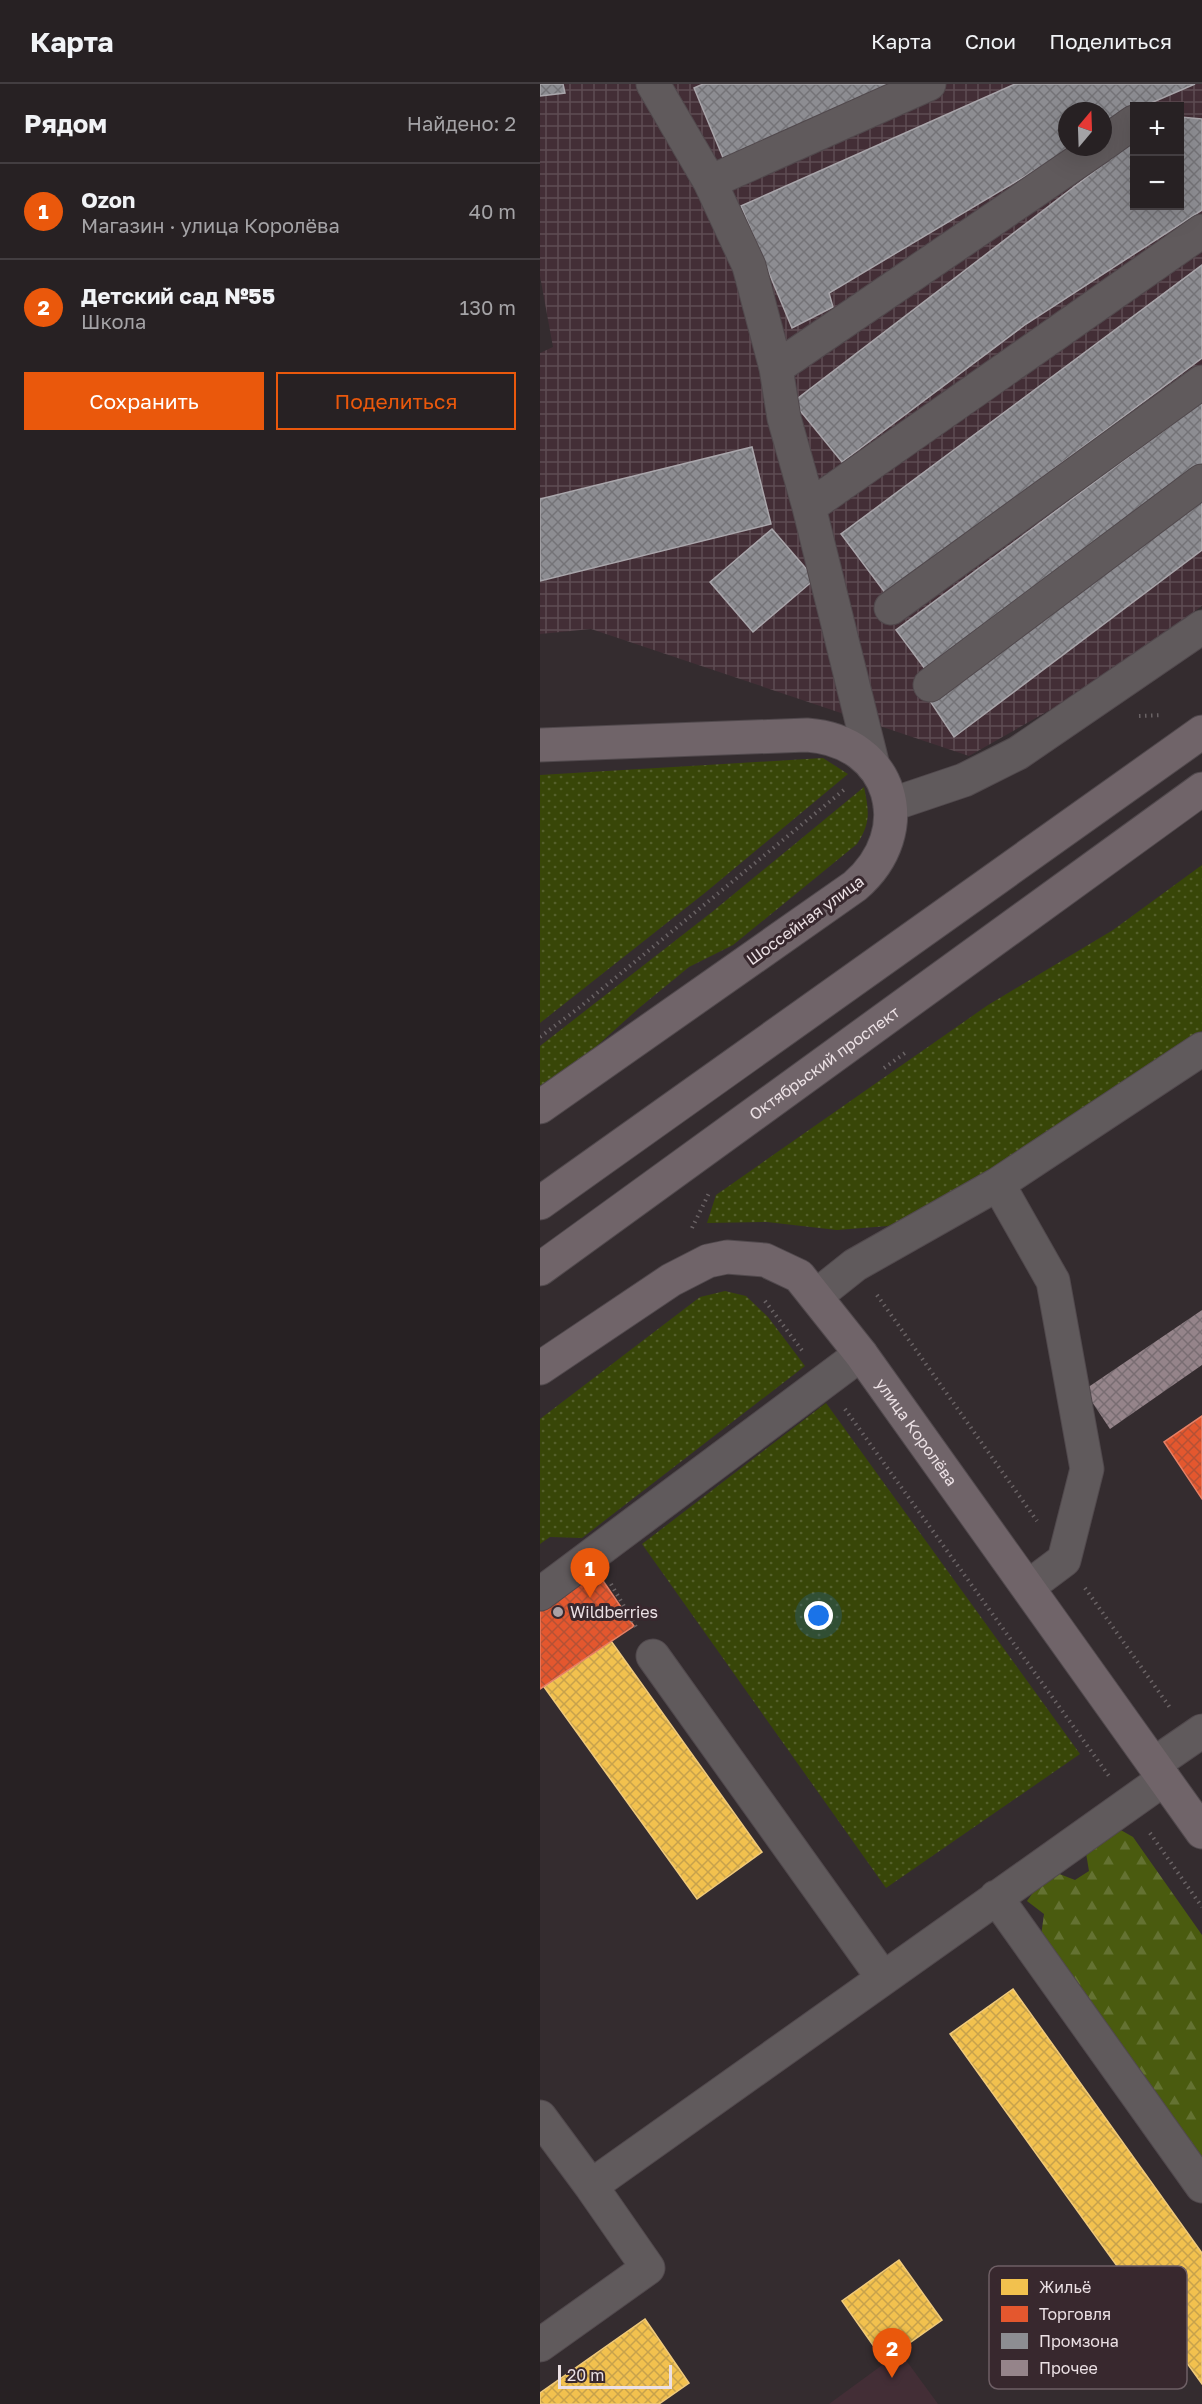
<!DOCTYPE html>
<html lang="ru">
<meta charset="utf-8">
<style>
body{margin:0;font-family:"Golos Text",sans-serif;background:#2f292b;color:#f1f3f6}
.controls{position:absolute;right:18px;top:18px;display:grid;overflow:hidden;border-radius:0px;box-shadow:0 6px 24px #0002}
.controls button{width:54px;height:54px;display:grid;place-items:center;padding:0;border:0;border-bottom:2px solid #433e41;background:#272123;color:#f1f3f6;font:30px sans-serif}
.compass{position:absolute;left:518px;top:18px;width:54px;height:54px;border-radius:50%;background:#272123;box-shadow:0 6px 24px #0002;rotate:19deg}
.scale{position:absolute;left:18px;bottom:15px;width:114px;box-sizing:border-box;padding-left:6px;border:3px solid #ebe0e4;border-top:0;font-size:16px;line-height:21px;white-space:nowrap;color:#ebe0e4;-webkit-text-stroke:4px #38282e;paint-order:stroke}
.you{position:absolute;left:279px;top:1532px;width:21px;height:21px;margin:-15px;border:4px solid #fff;border-radius:50%;background:#1a73e8;box-shadow:0 0 0 9px #1a73e833}
.badge{display:grid;place-items:center;width:39px;height:39px;border-radius:50%;background:#ea580c;color:#fff;font-size:20px;font-weight:700}
.pin{position:absolute;translate:-50% -50px;filter:drop-shadow(0 2px 3px #0008)}
.pin::after{content:'';position:absolute;top:32px;width:21px;height:18px;background:inherit;clip-path:polygon(0 0,100% 0,50% 100%)}
.list{margin:0;padding:0;list-style:none}
h2{display:flex;justify-content:space-between;align-items:center;height:78px;margin:0;padding:0 24px;font-size:26px}
h2 small{font-size:20px;font-weight:400;color:#a4a3a6}
.list li{display:grid;grid-template-columns:39px 1fr auto;gap:18px;align-items:center;box-sizing:border-box;height:96px;padding:0 24px;border-top:2px solid #433e41}
.list b{display:block;font-size:22px;white-space:nowrap}
.list p{margin:0;font-size:20px;white-space:nowrap;color:#a4a3a6}
.list em{font-size:20px;font-style:normal;color:#a4a3a6}
.actions{display:flex;gap:12px;padding:18px 24px}
.actions a{flex:1;padding:14px 0;border:2px solid #ea580c;border-radius:0px;text-align:center;font-size:21px;color:#ea580c}
.actions .main{background:#ea580c;color:#fff}
.map{position:relative;flex:none;width:662px;height:2320px;overflow:hidden}
header{display:flex;align-items:center;gap:36px;box-sizing:border-box;height:84px;padding:0 30px;background:#272123;border-bottom:2px solid #433e41}
header strong{font-size:28px}
nav{display:flex;gap:33px;margin-inline-start:auto;font-size:21px}
main{display:flex}
aside{flex:1;background:#272123}
.map>svg:first-child{display:block}
.built{fill:#432e36}
.industrial{fill:url(#industrial-grid);fill-rule:evenodd}
.green{fill:url(#green-dots)}
.forest{fill:url(#forest-firs)}
.homes{fill:url(#homes-cross-hatch);stroke:#f0ca7b;stroke-width:1.5}
.shops{fill:url(#shops-cross-hatch);stroke:#e68065;stroke-width:1.5}
.industry{fill:url(#industry-cross-hatch);stroke:#a9a6ab;stroke-width:1.5}
.building{fill:url(#building-cross-hatch)}
.lines{fill:none;stroke-linecap:round;stroke-linejoin:round}
.minor-casing{stroke:#51494d;stroke-width:35}
.major-casing{stroke:#51494d;stroke-width:35}
.path{stroke:#6a6365;stroke-width:4;stroke-dasharray:1.5 4.5;stroke-linecap:butt}
.minor{stroke:#605a5c;stroke-width:33}
.major{stroke:#706469;stroke-width:33}
.poi-dot{fill:#aba1a5;stroke:#38282e;stroke-width:2}
.labels{text-anchor:middle;dominant-baseline:central;stroke-width:6;stroke-linejoin:round;paint-order:stroke}
.street-label{font-size:16px;fill:#ebe0e4;stroke:#38282e}
.poi-label{font-size:16px;fill:#ebe0e4;stroke:#38282e;text-anchor:start}
.key{fill:#38282e;stroke:#6e5f65;stroke-width:1.5}
.key-label{font-size:16px;fill:#ebe0e4}
</style>
<header>
<strong>Карта</strong>
<nav><a>Карта</a><a>Слои</a><a>Поделиться</a></nav>
</header>
<main>
<aside>
<h2>Рядом<small>Найдено: 2</small></h2>
<ul class="list">
<li><span class="badge">1</span><div><b>Ozon</b><p>Магазин · улица Королёва</p></div><em>40 m</em></li>
<li><span class="badge">2</span><div><b>Детский сад №55</b><p>Школа</p></div><em>130 m</em></li>
</ul>
<div class="actions"><a class="main">Сохранить</a><a>Поделиться</a></div>
</aside>
<div class="map">
<svg width="662" height="2320" viewBox="0 0 662 2320">
<defs>
<pattern id="industrial-grid" width="8" height="8" patternUnits="userSpaceOnUse" patternTransform="scale(1.5)"><rect width="8" height="8" fill="#432e36"/><path d="M0 4h8M4 0v8" fill="none" stroke="#5e4c53"/></pattern>
<pattern id="green-dots" width="8" height="8" patternUnits="userSpaceOnUse" patternTransform="scale(1.5)"><rect width="8" height="8" fill="#384608"/><path d="M2 2h.1M6 6h.1" fill="none" stroke="#55602c" stroke-width="1.8" stroke-linecap="round"/></pattern>
<pattern id="forest-firs" width="22" height="20" patternUnits="userSpaceOnUse" patternTransform="scale(1.5)"><rect width="22" height="20" fill="#4a5b0f"/><path d="M5 1l3.5 6h-7zM16 11l3.5 6h-7z" fill="#647232"/></pattern>
<pattern id="homes-cross-hatch" width="8" height="8" patternUnits="userSpaceOnUse" patternTransform="scale(1.5)"><rect width="8" height="8" fill="#f2c14e"/><path d="M0 0l8 8M0 8l8-8" fill="none" stroke="#c7a24c"/></pattern>
<pattern id="shops-cross-hatch" width="8" height="8" patternUnits="userSpaceOnUse" patternTransform="scale(1.5)"><rect width="8" height="8" fill="#e4572e"/><path d="M0 0l8 8M0 8l8-8" fill="none" stroke="#b55135"/></pattern>
<pattern id="industry-cross-hatch" width="8" height="8" patternUnits="userSpaceOnUse" patternTransform="scale(1.5)"><rect width="8" height="8" fill="#8d8d92"/><path d="M0 0l8 8M0 8l8-8" fill="none" stroke="#747377"/></pattern>
<pattern id="building-cross-hatch" width="8" height="8" patternUnits="userSpaceOnUse" patternTransform="scale(1.5)"><rect width="8" height="8" fill="#95848a"/><path d="M0 0l8 8M0 8l8-8" fill="none" stroke="#796d72"/></pattern>
</defs>
<rect width="100%" height="100%" fill="#342c2f"/>
<path class="built" d="M360,2268L398,2320H289Z"/>
<path class="industrial" d="M0,0H662V522L531,614L429,672L51,545L0,550V269L13,263L0,192ZM594,22H640V122H594ZM527,27H563V63H527Z"/>
<path class="green" d="M283,674L308,690L166,808L0,939V691Z
M324,703C329,727 331,739 317,760L193,861L149,883L99,924L39,978L0,1005V962L172,828Z
M662,781V947L520,1046L400,1121L348,1142L297,1146L227,1138L167,1139L176,1111L448,921L573,846Z
M185,1207L206,1212L228,1233L265,1282L42,1454L10,1453L0,1460V1335L160,1213Z
M286,1319L540,1670L346,1804L102,1460Z"/>
<path class="forest" d="M579,1745L593,1753L662,1851V2079L501,1852L504,1830L487,1817L509,1786L535,1796L549,1787L546,1769Z"/>
<path class="homes" d="M71,1557L222,1768L157,1815L4,1603Z
M473,1905L662,2169V2300L410,1950Z
M359,2176L402,2236L344,2277L302,2217Z
M105,2235L149,2299L119,2320H0V2309Z"/>
<path class="shops" d="M662,1332V1415L624,1358Z
M55,1485L94,1542L0,1605V1522Z"/>
<path class="industry" d="M0,0H23L25,9L0,12Z
M163,0H354L184,76L154,4Z
M475,0H655L604,22H594L563,46V27H527V63H534L289,209L293,223L252,244L201,122Z
M640,33L662,35V126L486,240L302,378L253,318L594,57V122H640Z
M662,181V274L346,510L301,450Z
M662,318V384L388,589L356,546Z
M212,363L231,440L0,497V415Z
M662,414V466L414,653L390,617Z
M232,445L275,495L213,548L170,498Z"/>
<path class="building" d="M662,1226V1281L570,1345L544,1306Z"/>
<g class="lines">
<defs>
<path id="minor" d="M113,0L170,98L209,182L236,284L244,334L269,423L333,682
M563,60L594,38
M170,98L389,0
M236,284L559,63
M269,423L662,147
M351,524L662,298
M390,601L662,397
M350,721L424,696L478,669L662,543
M458,1100L513,1197L547,1385L524,1476L488,1503
M276,1212L315,1181L458,1100L662,965
M0,1510L321,1270
M113,1572L343,1894
M614,1680L662,1647
M456,1813L662,2102
M0,2033L51,2102L108,2184L0,2261
M51,2102L624,1695"/>
<g id="major">
<path d="M0,661L267,651C353,657 379,747 315,802L0,1023"/>
<path d="M0,1119L662,648"/>
<path id="s1" d="M0,1185L662,705"/>
<path id="s2" d="M0,1284L131,1196L168,1177L187,1173L225,1176L259,1192L321,1270L662,1748"/>
</g>
</defs>
<use href="#minor" class="minor-casing"/>
<use href="#major" class="major-casing"/>
<path class="path" d="M599,632L622,631
M0,953L40,923L305,705
M344,984L365,969
M152,1144L170,1107
M337,1211L497,1437
M225,1217L264,1269
M305,1325L569,1692
M71,1500L96,1543
M545,1504L631,1625
M610,1749L662,1823"/>
<use href="#minor" class="minor"/>
<use href="#major" class="major"/>
</g>
<circle class="poi-dot" cx="18" cy="1528" r="6"/>
<g class="labels">
<g class="street-label">
<text transform="translate(265 836) rotate(-36)">Шоссейная улица</text>
<text stroke="none"><textPath href="#s1" startOffset="351">Октябрьский проспект</textPath></text>
<text stroke="none"><textPath href="#s2" startOffset="490">улица Королёва</textPath></text>
</g>
<g class="poi-label">
<text x="30" y="1528">Wildberries</text>
</g>
</g>
<rect x="449" y="2182" width="198" height="123" rx="9" class="key"/>
<rect x="461" y="2195" width="27" height="16" fill="#f2c14e"/>
<rect x="461" y="2222" width="27" height="16" fill="#e4572e"/>
<rect x="461" y="2249" width="27" height="16" fill="#8d8d92"/>
<rect x="461" y="2276" width="27" height="16" fill="#95848a"/>
<g class="key-label">
<text x="499" y="2209">Жильё</text>
<text x="499" y="2236">Торговля</text>
<text x="499" y="2263">Промзона</text>
<text x="499" y="2290">Прочее</text>
</g>
</svg>
<div class="controls">
<button>+</button>
<button>−</button>
</div>
<svg class="compass" viewBox="-18 -18 36 36"><path d="M0-13l5 13h-10z" fill="#e53935"/><path d="M0 13l5-13h-10z" fill="#a4a3a6"/></svg>
<div class="scale">20 m</div>
<div class="you"></div>
<div class="pin badge" style="left:50px;top:1514px">1</div>
<div class="pin badge" style="left:352px;top:2294px">2</div>
</div>
</main>
